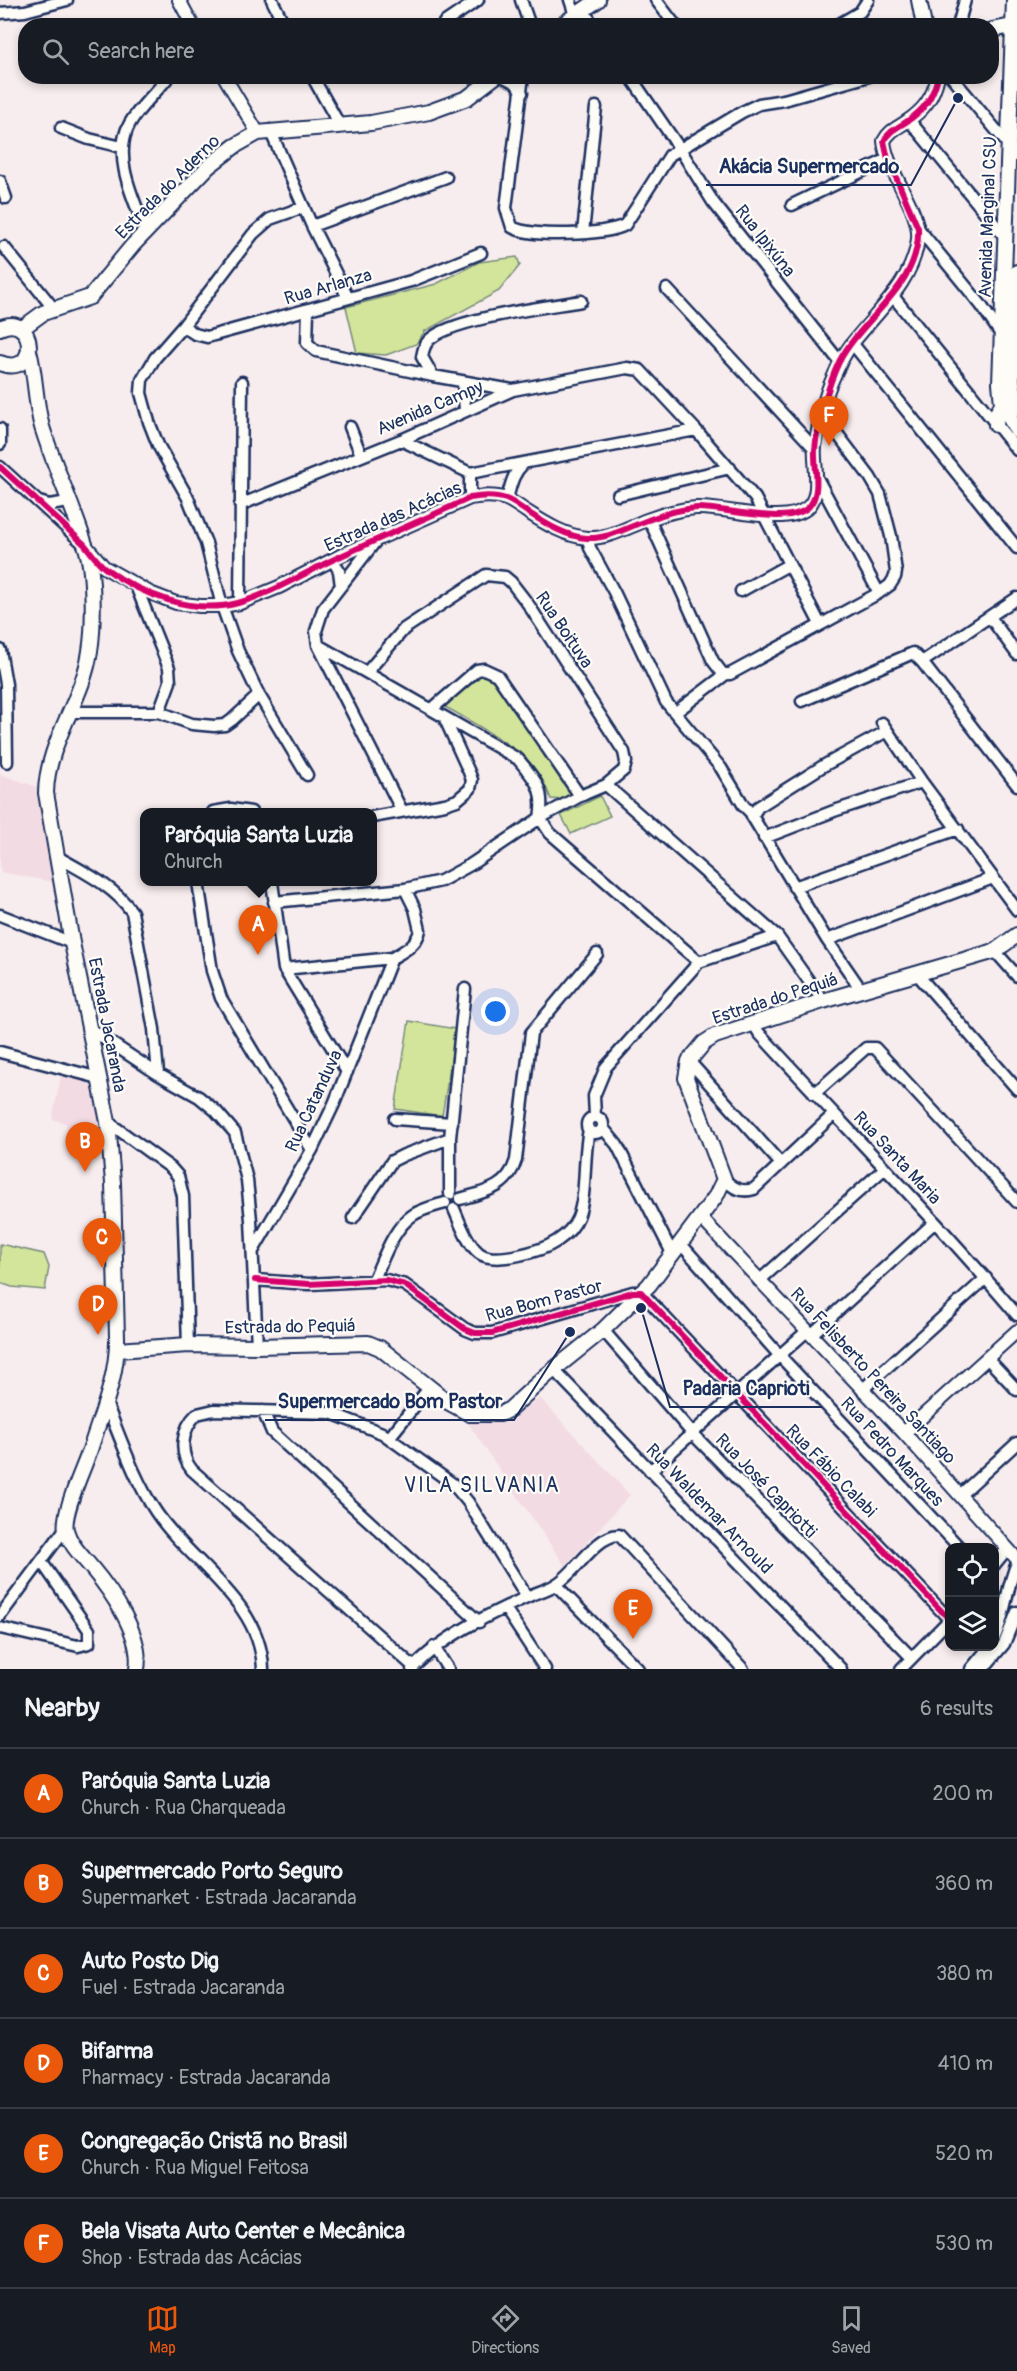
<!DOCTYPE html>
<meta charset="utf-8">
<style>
body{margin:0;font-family:Pangolin,sans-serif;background:#20242c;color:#f1f3f6}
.controls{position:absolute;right:18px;bottom:18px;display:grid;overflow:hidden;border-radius:12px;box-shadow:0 3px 9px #0003}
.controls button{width:54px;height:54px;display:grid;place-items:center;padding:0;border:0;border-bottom:2px solid #363941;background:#171b24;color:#f1f3f6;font:30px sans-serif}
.you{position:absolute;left:496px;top:1012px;width:21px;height:21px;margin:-15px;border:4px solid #fff;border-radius:50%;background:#1a73e8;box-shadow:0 0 0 9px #1a73e833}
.badge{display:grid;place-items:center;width:39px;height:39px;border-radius:50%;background:#ea580c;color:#fff;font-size:20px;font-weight:700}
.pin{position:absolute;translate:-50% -50px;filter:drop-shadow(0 2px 3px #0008)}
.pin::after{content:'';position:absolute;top:32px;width:21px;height:18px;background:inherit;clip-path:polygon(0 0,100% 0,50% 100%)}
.popup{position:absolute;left:140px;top:808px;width:237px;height:78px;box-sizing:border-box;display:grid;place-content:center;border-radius:12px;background:#171b24;filter:drop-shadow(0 2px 4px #0005);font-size:20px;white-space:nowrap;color:#9ea1a6}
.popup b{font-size:22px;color:#f1f3f6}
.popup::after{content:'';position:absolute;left:50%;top:100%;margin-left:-12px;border:12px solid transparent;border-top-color:#171b24}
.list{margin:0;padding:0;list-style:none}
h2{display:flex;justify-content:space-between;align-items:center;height:78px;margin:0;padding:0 24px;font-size:26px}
h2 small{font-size:20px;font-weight:400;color:#9ea1a6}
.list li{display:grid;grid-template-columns:39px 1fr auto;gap:18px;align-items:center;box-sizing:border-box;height:90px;padding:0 24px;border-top:2px solid #363941}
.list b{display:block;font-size:22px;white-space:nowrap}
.list p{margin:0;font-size:20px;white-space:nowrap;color:#9ea1a6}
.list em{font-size:20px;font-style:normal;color:#9ea1a6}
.icon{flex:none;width:33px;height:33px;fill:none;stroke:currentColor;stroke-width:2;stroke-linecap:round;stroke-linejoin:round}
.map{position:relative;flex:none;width:1017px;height:1669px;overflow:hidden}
.search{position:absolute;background:#171b24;box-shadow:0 3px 9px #0003;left:18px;right:18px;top:18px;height:66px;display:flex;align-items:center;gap:15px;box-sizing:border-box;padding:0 21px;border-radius:24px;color:#9ea1a6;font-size:22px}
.sheet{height:618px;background:#171b24}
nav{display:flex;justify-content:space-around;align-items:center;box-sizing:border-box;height:84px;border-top:2px solid #363941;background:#171b24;font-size:16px;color:#9ea1a6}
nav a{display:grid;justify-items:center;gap:3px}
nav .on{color:#ea580c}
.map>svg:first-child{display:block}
.built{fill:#f3dbe3}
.green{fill:#d2e59a;stroke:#768a7c;stroke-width:1.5}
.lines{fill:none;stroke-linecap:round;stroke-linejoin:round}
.minor-casing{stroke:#1b2f5e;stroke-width:15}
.tertiary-casing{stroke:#1b2f5e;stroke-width:16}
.secondary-casing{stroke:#1b2f5e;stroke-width:18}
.minor{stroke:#fdfcf7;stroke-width:10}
.tertiary{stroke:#fdfcf7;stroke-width:12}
.secondary{stroke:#fdfcf7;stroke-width:14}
.cycleway-casing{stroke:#fdfcf7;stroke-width:10}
.cycleway{stroke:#d6006c;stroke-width:6}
.labels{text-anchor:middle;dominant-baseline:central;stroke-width:4.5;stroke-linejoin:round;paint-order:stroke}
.street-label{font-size:18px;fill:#1b2f5e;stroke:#fdfcf7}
.quarter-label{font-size:21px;letter-spacing:1.5px;fill:#1b2f5e;stroke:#fdfcf7}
.leader{fill:none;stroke:#1b2f5e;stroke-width:2}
.callout-dot{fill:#1b2f5e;stroke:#fdfcf7;stroke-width:2}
.callout-label{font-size:20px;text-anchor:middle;font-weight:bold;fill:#1b2f5e;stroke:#fdfcf7;stroke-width:4.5;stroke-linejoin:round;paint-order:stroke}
</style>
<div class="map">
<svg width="1017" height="1669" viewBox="0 0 1017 1669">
<rect width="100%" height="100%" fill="#f8edee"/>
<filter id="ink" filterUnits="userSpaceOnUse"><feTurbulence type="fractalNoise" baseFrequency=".0167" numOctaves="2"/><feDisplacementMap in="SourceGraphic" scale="12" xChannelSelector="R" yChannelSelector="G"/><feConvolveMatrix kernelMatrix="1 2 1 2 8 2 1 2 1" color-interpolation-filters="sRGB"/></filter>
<g filter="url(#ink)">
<path class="built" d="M0,774L40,788L58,883L0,872Z
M61,1076H77L86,1079L95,1089L101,1143L67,1148V1124L52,1119Z
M540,1398L630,1495L565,1566L465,1419L482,1424L513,1415Z"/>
<path class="green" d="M517,257L520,265L499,291L425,331L416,344L386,355L357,353L346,307L436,284L479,262Z
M481,672L488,674L498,685L571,793L563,800L551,799C536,759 515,748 480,727C468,720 456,712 443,706Z
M600,796L610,816L571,834L561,815Z
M409,1021L456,1029L442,1116L395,1109Z
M0,1244L44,1254L49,1267L45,1290L12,1287L0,1283Z"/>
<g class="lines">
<defs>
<path id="minor" d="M272,0L285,26
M521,0L530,26
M570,0L575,15
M656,0L676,26
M582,9L594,26
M0,13L25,11L67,0
M444,23L478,0
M836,26L860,12L868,0
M958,26L965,0
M312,76L340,126
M502,76L516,83L522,93
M523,76L506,208L512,227C530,238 606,235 625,225L670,155L742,112L759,104L784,100L869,76
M630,76L680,149L713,202L840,362
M951,76L1017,155
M909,120L1006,238
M61,128L89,139L122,147
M270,130L312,226L348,298
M0,181L6,198
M792,205L888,159
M304,207L270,219L253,234L183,326L155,358L142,380L141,393L149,422L158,445L188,498L206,543L222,606L238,651L259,695L307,775
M312,226L446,177
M918,228L981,305L1002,336
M146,231C134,200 111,156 130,123C140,106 157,92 169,76
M583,233L596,107
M4,247L54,309
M667,289L815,449
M892,295L1017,450
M308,310L307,343L316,351L433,376L512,390
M183,326L195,334L207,337L411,281L481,253
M852,343L1017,548
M433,376L422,357C423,350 425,344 429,340C452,318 548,307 581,301
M463,382L465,411
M350,427L361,455
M0,429V444
M401,440L470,473V498
M0,467L85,545
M470,473L696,430
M816,476L879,593
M618,495L730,468
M507,499C511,484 513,473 524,463
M39,502L49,505L69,502
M240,505L401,440L513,390L627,368L640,370L696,430L755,498L820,624
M649,519L713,661L723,674H730L879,593L890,585L895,577L896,572L891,536L880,494L870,477L823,415
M588,538L590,548L614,592L666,702L721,768L744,806L752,814
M375,542L323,609L316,631L318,645L402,811
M333,560L339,571L341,586
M136,586L169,668L170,682L159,712
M741,591L788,565
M240,603L242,382
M990,617L1017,654
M318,645L518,759C536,780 545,790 540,818
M0,650L6,684L7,762
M922,662L1017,598
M802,701L913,653L922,662L1017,785
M432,709L477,670L484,669L497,675L580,796
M70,712H159L192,724L214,726L225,725L232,720L259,695
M676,712L726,674
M882,723L922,782L1017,910
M606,785L777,936L823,1001
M213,812L231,809L251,812
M372,817L445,804L457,800L470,789L472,780L469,772L444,717
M540,818L550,833L699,962
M764,838L834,811L922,782
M56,856C84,872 114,886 132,912L154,1029L158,1074
M198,882L212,971L221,998L312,1150
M272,882L284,969L347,1072
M794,887L958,829
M274,902L405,889L441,881L470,865L540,818L580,796L606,785L624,770L626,762L624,752L528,604L511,582L505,577L486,575L404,629L367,672
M0,915L72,943
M827,940L993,878
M995,951L1017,976
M284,969L392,958C404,951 417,945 420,930L415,909L405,889
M917,974L1017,1089
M862,991L827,940L752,816L758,807L823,766L887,731
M753,1023L759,1033C845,1127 935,1218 1017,1315
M90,1029L158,1074L199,1097L216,1111L235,1133L247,1180L251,1220L257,1346
M0,1052L99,1078
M689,1061L781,1164
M814,1094L866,1048H875L1017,1202
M595,1116L594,1096L606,1067L699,962L777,936
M587 1125a8 8 0 1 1 16 0a8 8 0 1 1-16 0Z
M395,1119L452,1123
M108,1122L171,1168L178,1176L183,1196L188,1345
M603,1128L617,1145L673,1255
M724,1179C733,1188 741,1193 754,1189L833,1115
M450,1194V1138L465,989
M460,1199C485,1192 508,1188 516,1160L531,1033L597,954
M454,1209C460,1223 467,1243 479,1253C494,1265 542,1251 557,1241C566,1235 574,1227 578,1217C587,1194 583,1157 589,1130
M353,1218L392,1161L404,1155L450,1138
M681,1244L780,1356L960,1548
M253,1251L312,1150L334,1104L392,958
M255,1280L309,1284L386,1280L405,1285L465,1329L475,1333H492L633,1292H641L949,1619
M373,1281C383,1260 393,1228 413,1215C422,1209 435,1206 445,1203
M759,1281L885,1168
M603,1330L692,1433L912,1658
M811,1335L935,1222
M987,1358L1017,1390
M554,1370L841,1669
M862,1390L986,1278
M106,1403C121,1439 134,1479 156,1512C190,1563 261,1601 263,1669
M263,1411L272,1432L479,1622
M389,1438L429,1388
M650,1471L807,1331
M960,1495L1017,1443
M994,1565L1007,1549
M556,1585L638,1669
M505,1608L545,1669
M0,1616L65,1529
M0,1628L78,1646L89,1643V1630L41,1561
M994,1639C1006,1614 1006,1588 1017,1563
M434,1647L448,1669
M414,1667L192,1470C178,1453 182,1428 197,1414L214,1410L331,1413L382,1433L453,1484L468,1502L527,1597
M412,1669C441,1637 490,1614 529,1596C538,1592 547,1590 555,1585C576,1574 594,1536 619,1535L743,1669
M901,1669L950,1619
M971,1669L990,1646
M983,1669L1004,1644L1017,1612"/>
<path id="tertiary" d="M179,0L193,26
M224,76L258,133
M86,546L104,567L150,593L176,603L200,606H222L240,603L279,587L340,556L470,498C481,496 495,495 506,499C514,502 522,509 529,513C546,524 566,536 587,538C608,539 628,527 647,520C663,514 680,509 696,508C725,506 784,527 807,508C823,495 813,464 815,447C818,429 823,402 830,385C836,371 842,357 851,345C876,312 913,283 918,239C921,210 887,173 884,141C889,131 897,128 906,122C924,110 933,98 938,76
M701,1218L904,1433L1017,1559
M904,1433L1017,1331"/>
<path id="secondary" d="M919,0L924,26
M1014,0L1000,383L1002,404L1017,431
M560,26L598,0
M992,30L1017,25
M1017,272L1012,380L1017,408
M0,328C36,311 41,379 0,363
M21,329L43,313L90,297L133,245L209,166L235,146L258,133L371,123L429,112L467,98L496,76
M29,351C36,376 35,403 42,427C55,469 75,510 87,551C94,575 94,626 90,651C83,701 47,741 46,793L72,943L108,1122L113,1183L117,1337C118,1375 102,1412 91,1447C85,1466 62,1512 66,1530C70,1545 82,1556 91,1567C112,1592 143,1636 137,1669
M996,425L997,413L1002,404
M118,1350L188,1345L257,1346L368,1343L380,1348L448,1402L470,1414H500L510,1409L547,1375L603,1330L649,1285L716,1196L724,1179L686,1078L689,1061L704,1043L715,1036L823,1001L995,951L1017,935"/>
</defs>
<use href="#minor" class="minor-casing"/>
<use href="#tertiary" class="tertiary-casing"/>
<use href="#secondary" class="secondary-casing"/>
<use href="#minor" class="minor"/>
<use href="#tertiary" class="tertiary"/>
<use href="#secondary" class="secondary"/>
<defs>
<path id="cycleway" d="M0,467C28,493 56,518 84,544C91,552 97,562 105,568C141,595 193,615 238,603C274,593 307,571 341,556C384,536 427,518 470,498C481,496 495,495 506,499C514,502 522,509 529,513C546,524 567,537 587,538C609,539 628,527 648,520C663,514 680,509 697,508C723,507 795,529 811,504C821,490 814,466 815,450C817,425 828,385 839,362C863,316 921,286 918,228L888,159L884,141C889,131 897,128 906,122C924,110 933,98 938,76
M255,1280L309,1284L386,1280L405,1285L465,1329L475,1333H492L633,1292H641L949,1619"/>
</defs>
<use href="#cycleway" class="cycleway-casing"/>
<use href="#cycleway" class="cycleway"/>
</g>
</g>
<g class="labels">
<g class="street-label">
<text transform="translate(168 187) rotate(-45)">Estrada do Aderno</text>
<text transform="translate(988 217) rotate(-88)">Avenida Marginal CSU</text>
<text transform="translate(765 241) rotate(52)">Rua Ipixúna</text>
<text transform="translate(328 287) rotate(-16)">Rua Arlanza</text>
<text transform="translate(430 408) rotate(-23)">Avenida Campy</text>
<text transform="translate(393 517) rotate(-24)">Estrada das Acácias</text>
<text transform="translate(564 630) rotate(56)">Rua Boituva</text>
<text transform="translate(775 999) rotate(-18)">Estrada do Pequiá</text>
<text transform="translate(107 1025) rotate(79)">Estrada Jacaranda</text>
<text transform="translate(314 1101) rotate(-65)">Rua Catanduva</text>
<text transform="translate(897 1158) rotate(47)">Rua Santa Maria</text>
<text transform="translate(544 1301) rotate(-15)">Rua Bom Pastor</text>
<text transform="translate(290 1327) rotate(-1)">Estrada do Pequiá</text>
<text transform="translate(873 1376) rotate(47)">Rua Felisberto Pereira Santiago</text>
<text transform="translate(892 1452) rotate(47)">Rua Pedro Marques</text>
<text transform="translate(831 1471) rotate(46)">Rua Fábio Calabi</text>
<text transform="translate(766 1486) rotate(46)">Rua José Capriotti</text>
<text transform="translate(709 1509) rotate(46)">Rua Waldemar Arnould</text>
</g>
<g class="quarter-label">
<text x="482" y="1485">VILA SILVANIA</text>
</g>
</g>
<path class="leader" d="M958 98L911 185H706M641 1308L670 1407H822M570 1332L514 1420H265"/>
<g class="callout-dot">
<circle cx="958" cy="98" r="6"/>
<circle cx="641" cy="1308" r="6"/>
<circle cx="570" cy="1332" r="6"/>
</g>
<g class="callout-label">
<text x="809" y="173">Akácia Supermercado</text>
<text x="746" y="1395">Padaria Caprioti</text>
<text x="390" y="1408">Supermercado Bom Pastor</text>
</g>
</svg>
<div class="controls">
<button><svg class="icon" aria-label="locate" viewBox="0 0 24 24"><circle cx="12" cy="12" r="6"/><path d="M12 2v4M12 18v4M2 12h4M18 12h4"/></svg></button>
<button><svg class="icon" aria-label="layers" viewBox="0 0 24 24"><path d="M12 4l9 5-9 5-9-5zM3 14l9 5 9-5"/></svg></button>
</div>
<div class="you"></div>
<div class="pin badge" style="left:258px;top:955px">A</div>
<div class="popup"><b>Paróquia Santa Luzia</b>Church</div>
<div class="pin badge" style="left:85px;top:1172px">B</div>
<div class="pin badge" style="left:102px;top:1268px">C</div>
<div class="pin badge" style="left:98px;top:1335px">D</div>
<div class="pin badge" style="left:633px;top:1639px">E</div>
<div class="pin badge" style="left:829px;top:446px">F</div>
<div class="search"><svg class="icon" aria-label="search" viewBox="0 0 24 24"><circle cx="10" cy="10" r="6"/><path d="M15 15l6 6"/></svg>Search here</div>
</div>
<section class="sheet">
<h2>Nearby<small>6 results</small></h2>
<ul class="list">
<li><span class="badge">A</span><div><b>Paróquia Santa Luzia</b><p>Church · Rua Charqueada</p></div><em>200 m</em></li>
<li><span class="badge">B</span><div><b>Supermercado Porto Seguro</b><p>Supermarket · Estrada Jacaranda</p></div><em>360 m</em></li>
<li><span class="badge">C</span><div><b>Auto Posto Dig</b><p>Fuel · Estrada Jacaranda</p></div><em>380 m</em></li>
<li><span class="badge">D</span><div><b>Bifarma</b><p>Pharmacy · Estrada Jacaranda</p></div><em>410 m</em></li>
<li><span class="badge">E</span><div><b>Congregação Cristã no Brasil</b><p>Church · Rua Miguel Feitosa</p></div><em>520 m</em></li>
<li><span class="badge">F</span><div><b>Bela Visata Auto Center e Mecânica</b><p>Shop · Estrada das Acácias</p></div><em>530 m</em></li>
</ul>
</section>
<nav>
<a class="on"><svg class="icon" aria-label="map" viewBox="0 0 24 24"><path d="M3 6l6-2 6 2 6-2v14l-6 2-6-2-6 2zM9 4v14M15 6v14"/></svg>Map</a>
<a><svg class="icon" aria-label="directions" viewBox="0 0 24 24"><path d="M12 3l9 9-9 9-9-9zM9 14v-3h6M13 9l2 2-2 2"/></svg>Directions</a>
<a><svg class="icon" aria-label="saved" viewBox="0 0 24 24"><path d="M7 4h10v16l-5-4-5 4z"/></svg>Saved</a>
</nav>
